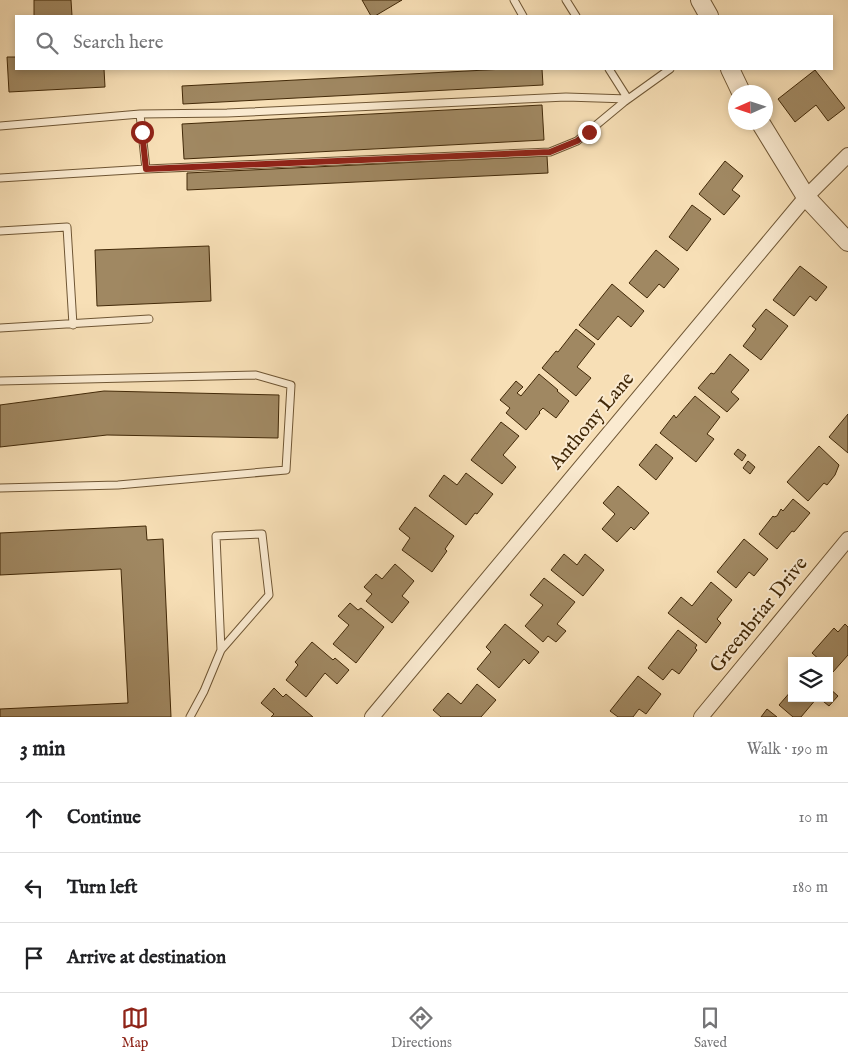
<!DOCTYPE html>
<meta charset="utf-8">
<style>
body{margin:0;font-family:"IM FELL English",serif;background:#f2f2f2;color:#202124}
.controls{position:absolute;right:15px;bottom:15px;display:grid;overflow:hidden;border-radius:0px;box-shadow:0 2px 8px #0003}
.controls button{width:45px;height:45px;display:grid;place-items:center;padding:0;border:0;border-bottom:1px solid #e0e0e0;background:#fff;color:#202124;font:25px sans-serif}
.compass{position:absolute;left:728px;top:85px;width:45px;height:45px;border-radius:50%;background:#fff;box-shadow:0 2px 8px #0003;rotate:267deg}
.stop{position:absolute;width:15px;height:15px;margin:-11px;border:4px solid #8f2418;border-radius:50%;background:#fff}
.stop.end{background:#8f2418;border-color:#fff;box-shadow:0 1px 5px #0008}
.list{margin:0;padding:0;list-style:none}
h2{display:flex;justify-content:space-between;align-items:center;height:65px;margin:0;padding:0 20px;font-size:21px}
h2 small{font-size:16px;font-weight:400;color:#757577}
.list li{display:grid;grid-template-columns:32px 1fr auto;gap:15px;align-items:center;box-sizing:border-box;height:70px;padding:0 20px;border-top:1px solid #e0e0e0}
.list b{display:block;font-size:19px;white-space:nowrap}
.list em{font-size:16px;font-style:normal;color:#757577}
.icon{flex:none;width:28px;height:28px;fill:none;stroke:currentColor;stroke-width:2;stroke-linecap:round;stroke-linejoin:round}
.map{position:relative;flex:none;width:848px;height:717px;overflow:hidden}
.search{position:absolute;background:#fff;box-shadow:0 2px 8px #0003;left:15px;right:15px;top:15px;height:55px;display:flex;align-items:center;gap:12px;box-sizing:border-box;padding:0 18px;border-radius:0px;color:#757577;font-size:19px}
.sheet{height:275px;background:#fff}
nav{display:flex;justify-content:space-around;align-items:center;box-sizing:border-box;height:70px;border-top:1px solid #e0e0e0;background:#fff;font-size:14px;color:#757577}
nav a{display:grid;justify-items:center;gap:2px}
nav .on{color:#8f2418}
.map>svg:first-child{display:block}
.building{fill:#a08862;stroke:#422908}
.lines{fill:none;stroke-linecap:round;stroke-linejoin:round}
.service-casing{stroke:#6f5634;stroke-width:9}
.minor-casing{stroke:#6f5634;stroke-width:16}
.tertiary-casing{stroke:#6f5634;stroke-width:20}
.service{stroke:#faead0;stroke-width:7}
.minor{stroke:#faead0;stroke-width:14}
.tertiary{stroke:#faead0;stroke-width:18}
.route{stroke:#8f2418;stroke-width:6}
.labels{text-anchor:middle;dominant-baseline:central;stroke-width:4;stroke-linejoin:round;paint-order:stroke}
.street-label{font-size:20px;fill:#422908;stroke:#faead0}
</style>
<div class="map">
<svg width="848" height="717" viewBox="0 0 848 717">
<rect width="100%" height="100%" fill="#f7dfb6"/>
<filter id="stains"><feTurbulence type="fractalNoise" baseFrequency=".004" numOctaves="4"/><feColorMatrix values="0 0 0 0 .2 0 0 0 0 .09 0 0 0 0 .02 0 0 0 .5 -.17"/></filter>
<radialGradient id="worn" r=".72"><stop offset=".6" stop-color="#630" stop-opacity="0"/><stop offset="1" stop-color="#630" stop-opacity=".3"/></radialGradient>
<path class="building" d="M34,0H71L72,16H34Z
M362,0H402L375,16H371Z
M7,57H16V69H104L105,87L9,92Z
M505,69H542L543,85L183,104L182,86Z
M815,70L845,108L828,121L816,105L795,122L778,99Z
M542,105L544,140L184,159L182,124Z
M547,156L548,173L187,190V173Z
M725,161L743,176L732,190L740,196L724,215L699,194Z
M692,205L711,219L687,251L669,237Z
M209,246L211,301L97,306L95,250Z
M656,250L679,269L664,288L659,284L647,298L629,283Z
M800,266L827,287L816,301L810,296L794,316L773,300Z
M612,284L644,311L631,327L618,316L598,340L579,325Z
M766,309L788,326L761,360L743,346L756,329L752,326Z
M576,329L595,344L577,367L591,378L576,396L542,368L556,351L558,352Z
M730,354L749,370L731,392L739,399L727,412L698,388L711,373L714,374Z
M539,374L558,390L557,391L569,401L556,418L543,408L539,412L540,413L526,430L506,413L510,408L500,400L516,381L523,387L517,393L521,396Z
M104,391L279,395L278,438L107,435L0,447V405Z
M695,396L720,417L707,434L714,439L696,462L660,433L674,415L676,418Z
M848,414V453L829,437Z
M501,422L519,436L503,455L516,467L502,484L471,460Z
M656,444L673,458L656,480L639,465Z
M819,446L839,465L835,475L827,485L824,483L808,501L787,482Z
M738,449L746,455L742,461L734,454Z
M748,461L755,467L750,474L743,468Z
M466,473L493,494L477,514L475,513L466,525L429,496L444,475L457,485Z
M618,486L649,513L634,530L631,527L617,542L602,529L615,514L603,503Z
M793,499L810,513L794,532L792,531L777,549L759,534L773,516L774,517L777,516L781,509L783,511Z
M415,507L454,536L445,549L447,551L432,572L402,550L410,538L399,529Z
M146,526L147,540L163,539L171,717H0V709L128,703L121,569L0,575V533Z
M744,539L768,559L754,576L749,572L736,588L717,572Z
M564,554L577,565L585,554L604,570L583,596L551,570Z
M395,564L414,581L402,596L409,602L392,623L366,601L372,594L364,587L376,574L382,579Z
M544,578L575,602L557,624L566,631L556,642L548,636L543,642L525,626L543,605L530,595Z
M711,582L732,600L717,619L721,623L706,643L668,613L681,597L692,606Z
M350,603L358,610L361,608L384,627L356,663L333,644L349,625L338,616Z
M505,624L539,652L529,664L524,659L499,688L477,669L491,652L486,647Z
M845,624L848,627V655L833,672L829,668V661H821L812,653L834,628L838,632Z
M678,630L697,645L695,648L697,650L679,674L672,669L663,680L648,668Z
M312,642L333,660L335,658L349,670L337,684L325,673L306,697L286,680L298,665L295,662Z
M638,676L661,694L646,714L639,709L633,717H618L610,711Z
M477,684L496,700L481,717H441L433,710L448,693L461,704Z
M274,688L283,697L286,694L313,717H271L274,714L261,703Z
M829,688L838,696L829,706L819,698H829Z
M792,690V698H817L801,717H793L779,705Z
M767,709L777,717H761Z"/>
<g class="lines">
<defs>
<path id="service" d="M514,0L523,16
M566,0L576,16
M609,69L628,99
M140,114L227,113L566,97L628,99
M0,126L140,114L146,169L0,178
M146,169L550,152L577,141L624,102L670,69
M0,231L67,227L73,325
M0,328L149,319
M0,381L256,375L291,385L286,470L118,485L0,488
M190,717L204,691L221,650L269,595L262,534L216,536L221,650"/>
<path id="minor" d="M372,717L806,197L848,155
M701,717L848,539"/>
<path id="tertiary" d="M700,0L709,16
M730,69L741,92
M760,122L806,197L848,242"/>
</defs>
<use href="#service" class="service-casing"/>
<use href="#minor" class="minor-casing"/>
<use href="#tertiary" class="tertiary-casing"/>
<use href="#service" class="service"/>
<use href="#minor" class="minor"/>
<use href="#tertiary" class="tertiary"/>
</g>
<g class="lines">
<path class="route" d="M142,132L146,169L550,152L577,141L589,132"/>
</g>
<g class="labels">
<g class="street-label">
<text transform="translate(592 421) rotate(-50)">Anthony Lane</text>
<text transform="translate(759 615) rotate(-51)">Greenbriar Drive</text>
</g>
</g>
<rect width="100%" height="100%" filter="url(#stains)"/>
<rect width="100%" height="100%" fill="url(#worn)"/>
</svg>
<div class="controls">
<button><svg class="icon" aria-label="layers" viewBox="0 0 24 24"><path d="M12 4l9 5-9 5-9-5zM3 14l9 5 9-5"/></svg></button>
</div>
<svg class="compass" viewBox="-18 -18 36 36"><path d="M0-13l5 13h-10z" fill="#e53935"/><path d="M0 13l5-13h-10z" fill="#757577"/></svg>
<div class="stop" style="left:142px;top:132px"></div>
<div class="stop end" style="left:589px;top:132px"></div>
<div class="search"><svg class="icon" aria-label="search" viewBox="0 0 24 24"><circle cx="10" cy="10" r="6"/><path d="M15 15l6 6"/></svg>Search here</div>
</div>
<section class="sheet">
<h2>3 min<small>Walk · 190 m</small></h2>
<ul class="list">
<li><svg class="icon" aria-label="ahead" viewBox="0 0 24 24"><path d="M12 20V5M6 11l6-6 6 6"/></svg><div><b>Continue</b></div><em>10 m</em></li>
<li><svg class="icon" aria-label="left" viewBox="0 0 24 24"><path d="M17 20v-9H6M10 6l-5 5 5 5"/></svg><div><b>Turn left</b></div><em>180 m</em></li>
<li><svg class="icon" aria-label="arrive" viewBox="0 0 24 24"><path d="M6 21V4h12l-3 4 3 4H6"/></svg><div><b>Arrive at destination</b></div></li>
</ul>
</section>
<nav>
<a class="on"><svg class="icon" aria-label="map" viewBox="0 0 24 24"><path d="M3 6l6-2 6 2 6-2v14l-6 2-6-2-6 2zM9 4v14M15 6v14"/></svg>Map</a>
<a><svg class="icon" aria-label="directions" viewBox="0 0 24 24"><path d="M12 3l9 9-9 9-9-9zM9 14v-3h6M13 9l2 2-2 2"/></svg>Directions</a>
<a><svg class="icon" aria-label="saved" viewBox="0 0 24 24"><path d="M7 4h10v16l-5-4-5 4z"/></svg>Saved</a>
</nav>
